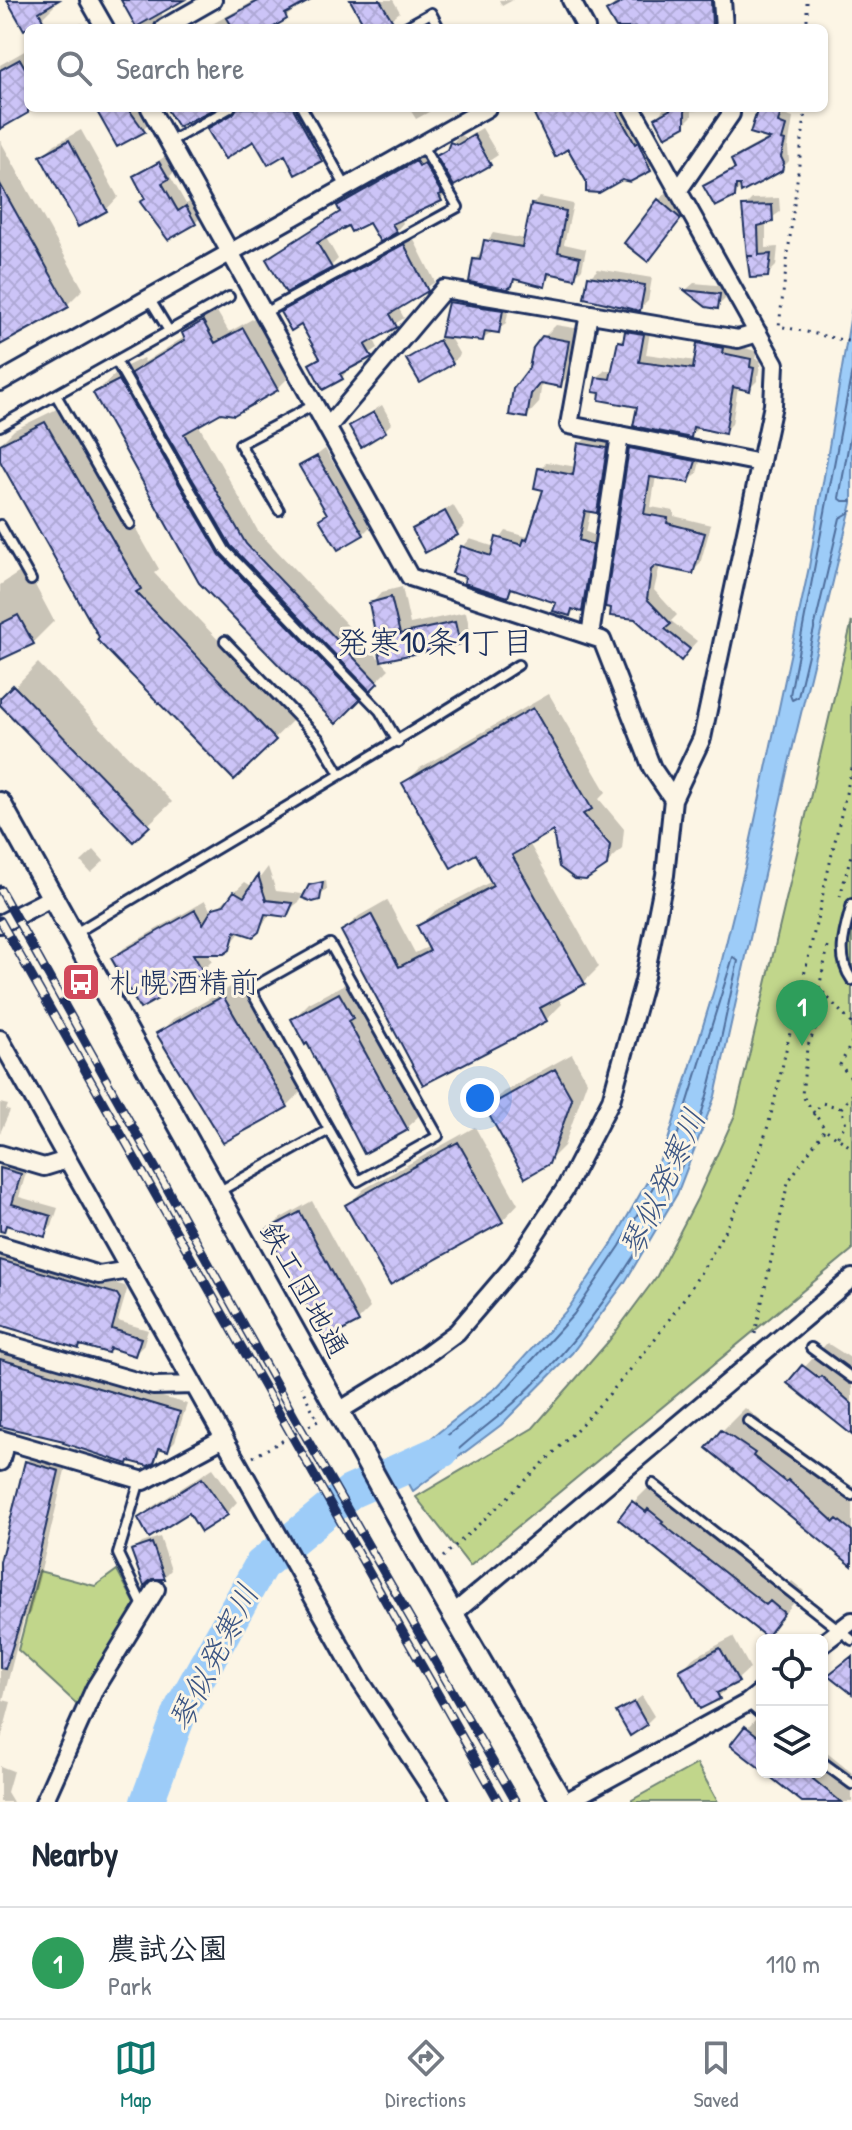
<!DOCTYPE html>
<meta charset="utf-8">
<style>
body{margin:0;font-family:"Patrick Hand","Klee One",sans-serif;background:#f2f2f3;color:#1f2937}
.controls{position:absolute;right:24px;bottom:24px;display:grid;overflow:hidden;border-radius:12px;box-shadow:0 2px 6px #0004}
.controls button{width:72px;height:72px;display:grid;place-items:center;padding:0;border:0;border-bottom:2px solid #e0e1e3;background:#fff;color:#1f2937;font:40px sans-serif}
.you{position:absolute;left:480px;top:1098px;width:28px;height:28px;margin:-20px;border:6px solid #fff;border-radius:50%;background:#1a73e8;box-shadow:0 0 0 12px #1a73e833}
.badge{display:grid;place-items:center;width:52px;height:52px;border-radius:50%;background:#0f766e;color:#fff;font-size:26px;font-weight:700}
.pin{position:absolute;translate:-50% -66px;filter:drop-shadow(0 2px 4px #0008)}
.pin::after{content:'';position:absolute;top:42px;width:28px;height:24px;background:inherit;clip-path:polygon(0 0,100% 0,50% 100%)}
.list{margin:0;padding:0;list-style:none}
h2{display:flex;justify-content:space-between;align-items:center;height:104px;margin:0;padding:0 32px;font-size:34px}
h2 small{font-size:26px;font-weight:400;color:#747a83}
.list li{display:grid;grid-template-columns:52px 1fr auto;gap:24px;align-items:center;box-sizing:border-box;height:112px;padding:0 32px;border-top:2px solid #e0e1e3}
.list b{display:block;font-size:30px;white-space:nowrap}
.list p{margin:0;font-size:26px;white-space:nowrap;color:#747a83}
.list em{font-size:26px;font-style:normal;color:#747a83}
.icon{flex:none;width:44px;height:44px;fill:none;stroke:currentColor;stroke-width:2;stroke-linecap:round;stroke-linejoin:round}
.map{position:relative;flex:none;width:852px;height:1802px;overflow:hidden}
.search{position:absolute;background:#fff;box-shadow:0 2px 6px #0004;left:24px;right:24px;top:24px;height:88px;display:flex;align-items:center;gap:20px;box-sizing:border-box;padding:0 28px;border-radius:12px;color:#747a83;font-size:30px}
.sheet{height:216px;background:#fff}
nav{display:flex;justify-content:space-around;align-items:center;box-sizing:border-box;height:112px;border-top:2px solid #e0e1e3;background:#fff;font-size:22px;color:#747a83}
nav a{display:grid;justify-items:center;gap:4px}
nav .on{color:#0f766e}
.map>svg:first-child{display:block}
.green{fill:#c1d68b;stroke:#6e8274;stroke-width:2}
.water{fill:#9dccf8;stroke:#698dba;stroke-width:2}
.shadow{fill:#0003}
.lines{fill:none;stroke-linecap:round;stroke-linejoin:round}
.shore{stroke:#4f6e9c;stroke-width:2}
.river{stroke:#9dccf8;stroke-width:34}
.building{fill:url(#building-cross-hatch);stroke:#1b2f5e;stroke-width:2}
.service-casing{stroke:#1b2f5e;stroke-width:14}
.minor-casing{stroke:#1b2f5e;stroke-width:22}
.tertiary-casing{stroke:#1b2f5e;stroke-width:26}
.path{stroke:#1b2f5e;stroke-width:3;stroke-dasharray:2 6;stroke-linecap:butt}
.service{stroke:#fcf5e5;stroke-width:8}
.minor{stroke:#fcf5e5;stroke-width:16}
.tertiary{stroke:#fcf5e5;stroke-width:20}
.rail-casing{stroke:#1b2f5e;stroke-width:9}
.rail{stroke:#fcf5e5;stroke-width:6;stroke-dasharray:18;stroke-linecap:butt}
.labels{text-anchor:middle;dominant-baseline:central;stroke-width:6;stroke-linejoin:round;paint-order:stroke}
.poi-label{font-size:30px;fill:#1b2f5e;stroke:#fcf5e5;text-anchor:start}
.street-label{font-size:30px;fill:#1b2f5e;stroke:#fcf5e5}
.neighbourhood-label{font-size:32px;fill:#1b2f5e;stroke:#fcf5e5}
.water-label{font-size:32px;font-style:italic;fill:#3c5684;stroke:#fcf5e5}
</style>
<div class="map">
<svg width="852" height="1802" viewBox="0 0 852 1802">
<defs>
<pattern id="building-cross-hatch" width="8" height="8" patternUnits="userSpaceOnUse" patternTransform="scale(2)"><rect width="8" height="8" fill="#ccc4f7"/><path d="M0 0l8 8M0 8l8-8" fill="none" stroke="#afa9d6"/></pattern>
</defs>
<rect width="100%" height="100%" fill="#fcf5e5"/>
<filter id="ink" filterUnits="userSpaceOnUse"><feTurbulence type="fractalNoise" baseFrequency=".0125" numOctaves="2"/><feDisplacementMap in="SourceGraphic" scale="16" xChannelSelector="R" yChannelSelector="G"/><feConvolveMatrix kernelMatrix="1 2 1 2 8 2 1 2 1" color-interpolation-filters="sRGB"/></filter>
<g filter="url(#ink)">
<path class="green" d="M852,621V1250L470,1566L416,1497L533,1428L608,1342L657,1276L697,1199L735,1115Z
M117,1570L139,1611L79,1706L18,1650L39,1571L95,1586Z
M697,1764L718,1802H632V1800Z"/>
<path class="water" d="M852,308V503L788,767L715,1096L677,1194L625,1282L572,1353L501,1425L413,1491L398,1464L498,1386L568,1309L613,1242L665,1150L717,980L745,867L809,567Z"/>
<path class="shadow" d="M9,0H51L54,6L42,18Z
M123,0H181L162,13L163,26L167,28H139Z
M256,0H307L272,28H205Z
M352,0H393L400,12L379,28H363L360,23L364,20Z
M499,0H513L502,6Z
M617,0H718L719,28H618L609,11Z
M82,23L85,28H72Z
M28,49V108H33L0,127V65Z
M96,108H142L151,122L143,130Z
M236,108H305L329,151L320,159L285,152L255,139L210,129Z
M409,108H436L416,119Z
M533,108H627L657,162L626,182L623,177L588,180L569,147Z
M664,108H712L692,111V116L684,124L657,118Z
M758,108H786L784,115L793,118L788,148L789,161L781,170L742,186L733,195L706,186L736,166L733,161L741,153L770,137Z
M482,128L498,155L455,184L439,157L460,135L466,138Z
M81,130L118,197L106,210L42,156L55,144Z
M0,140L83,289L67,305L0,343Z
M167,155L176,170L170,176L186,204L194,200L203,215L195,223L147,198L135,177Z
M424,155L448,192L441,199L401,218L403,223L396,231L369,220L348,223L325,236L338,259L331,266L268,259L341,210L339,207L347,199Z
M671,188L692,206L648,259L659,200Z
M540,197L573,204L564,244L586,249L582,269L574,277L553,273L544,285L518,278L511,285L475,260L493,233L525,239L532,205Z
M779,198L780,212L766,222V248L778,247L776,266L767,275L751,276L744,207L752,199Z
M413,238L435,282L398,307L404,318L373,338L378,348L349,367L342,378L311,364L321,355L302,322L282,313L290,305Z
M598,269L652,278L648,301L640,309L590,277Z
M694,283L727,286L725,299L717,307L707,305L687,289Z
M457,295L510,303L506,323L483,339L449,336L460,355L452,363L408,359L442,337L449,303Z
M216,310L229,332L256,317L290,376L277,389L198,424L258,531L389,669L336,721L95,393L119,370L143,358L145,362L186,336L184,333L197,321Z
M634,324L651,327L646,354L696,361L699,344L707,336L758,352L756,359L761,360L757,381L749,389L738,387L732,424L724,432L699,427L690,436L597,378L605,370L614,371L619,342Z
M556,325L580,329L572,372L560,385L542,382L539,403L527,416L531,369L543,338Z
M65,405L159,569L154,573L294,719L234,778L102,638L0,457V444L14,430Z
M382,405L392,423L384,431L351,426Z
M588,436L614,440L604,503L597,511L591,510L586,532L599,537L589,602L570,614L558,602L515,587L507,595L463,547L470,539L495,547L506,531L528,537L545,488L540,469L547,462L577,467L580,444Z
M639,441L702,454L697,473L689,481L656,476L651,507L674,511V516L711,525L700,564L692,572L660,565L654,590L677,615L671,621L697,641L688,651L636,617L631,449Z
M325,449L371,526L363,534L328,513L301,467Z
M453,505L465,525L457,533L415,530Z
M26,568L54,621L32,643L10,653L0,662V585Z
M402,587L410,624L466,612L470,631L459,642L382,658L371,604L382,592Z
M38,663L172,802L133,839L0,702Z
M549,694L606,792L599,799L624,829L622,849L605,865L554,828L529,843L599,967L583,983L558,998L562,1004L546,1020L424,1082L343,931L359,916L387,900L415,953L430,946L420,926L435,911L492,881L476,851L405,783L420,768Z
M94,850L104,861L91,873L81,862Z
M268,867L276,891L302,894L299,902L279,917L270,914L258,931H241L228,948L207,952L212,961L202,971L114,959L124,948L205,901L212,913L245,882L253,887Z
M326,880L327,889L316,900L313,885Z
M356,978L368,1000L364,1004L423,1112L406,1128L308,1040L293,1019L309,1003Z
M238,983L302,1091L287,1106L159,1034L173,1019Z
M572,1054L587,1081L564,1146L547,1163L487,1108L503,1092Z
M0,1103L8,1105L6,1110L10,1111L0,1133Z
M475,1127L518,1204L502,1221L348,1205L364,1189Z
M0,1158L28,1166L19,1197L58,1208L52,1226L44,1234L0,1224Z
M312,1201L370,1308L358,1320L269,1230L281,1218Z
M0,1251L125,1286L127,1290L118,1321L148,1330L143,1346L135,1354L112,1346L108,1351L82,1343L78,1347L0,1323Z
M827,1343L852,1359V1432L790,1383Z
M0,1351L187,1404L175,1441L167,1449L163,1447L153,1461L111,1458L22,1427L0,1424Z
M745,1408L852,1493V1563L722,1431Z
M35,1453L67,1462L39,1579L30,1613L24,1618L3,1700L11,1702L0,1743V1568L26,1462Z
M213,1468L237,1502L227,1513L190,1510L141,1518L152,1507Z
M655,1481L668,1491L671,1489L683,1499L681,1501L788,1585L792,1581L804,1591L766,1635L634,1502Z
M160,1537L171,1570L164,1577L134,1551L142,1543Z
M733,1637L750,1668L718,1697L681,1671L693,1658Z
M642,1696L654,1716L646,1724L619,1713Z
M762,1712V1768L733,1745Z
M822,1749L852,1773V1802H805L767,1772H822Z
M0,1766L13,1771L7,1792L13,1802H0Z"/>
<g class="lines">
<path class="shore" d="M852,371L790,695L792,700L798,697L840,518L852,511
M852,426L839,498L843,501H852
M733,957L738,961C728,1004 720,1049 708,1092C675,1214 580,1355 479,1432C462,1445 436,1473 415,1477L411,1464L504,1391L574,1314L620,1246L672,1153Z"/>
<path class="river" d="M147,1802L182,1707L261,1565L350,1492L442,1451"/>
</g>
<path class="building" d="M7,0H59L39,12L43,20L24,30Z
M121,0H184L136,27Z
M260,0H311L285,14L287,19L272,28H233L227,18Z
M350,0H380L393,22L383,28H366Z
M626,0H711L712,28H616L606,11Z
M20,59L28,73V113L0,129V70Z
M95,108H134L130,111L145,132L117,147Z
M166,108H216L178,127Z
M237,108H293L322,161L295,175L285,155L268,165L254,141L225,159L207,129L233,114Z
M531,108H615L635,144L638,142L651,171L630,182L622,180L599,193L586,192V181L568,149L555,157Z
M673,108H685V126L665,137L655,118Z
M758,108H782L778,123L786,126L782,140L785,141L781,157L784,163L782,171L741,193L740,185H736L735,197L715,207L703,186L735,169L731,160L770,139L750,133Z
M474,135L491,165L454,186L436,156L447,150L450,142L457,145Z
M69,140L107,211L78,227L40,156Z
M416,161L419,166L424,163L442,194L439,195L442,201L392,224L397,232L380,242L369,223L351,232L348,226L317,243L332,268L286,293L266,259L340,212L337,206Z
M159,162L169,179L162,183L178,211L186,206L196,224L168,240L140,202L145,199L133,176Z
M0,184L69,307L0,345Z
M658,199L681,219L648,262L624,243Z
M531,204L566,211L558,252L580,257L575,279L548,273L545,287L514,279L512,286L507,289L469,282L473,259L480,260L484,240L522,247Z
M772,205L773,222L758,226L759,255L771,254L768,277L750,278L747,256H753H747L742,206Z
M404,244L428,291L390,314L397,327L365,345L372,357L340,374L343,379L323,390L309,364L320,358L301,325L291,331L280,312Z
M588,276L645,285L640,311L584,298Z
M684,290L720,294L718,309L706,307Z
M448,302L503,310L499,333L485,331L483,341L440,337Z
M203,321L215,343L243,328L278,390L234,415L221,413L184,434L246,544L378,683L370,691L231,546L131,373L185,340L182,333Z
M625,331L644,334L639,362L693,369L697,343L723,348L722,353L751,359L750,367L754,368L750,391L733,387L725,434L693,427L691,438L633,426L637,407L599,400L600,393L593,392L596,377L610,379L618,341L623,342Z
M542,336L569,341L561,387L540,383L531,394L527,418L509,415L513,389L529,368L533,348Z
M439,340L453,364L420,383L406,359Z
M119,380L220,555L360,700L336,724L199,583L93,393Z
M374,412L386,432L361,447L349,426Z
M45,422L141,589L136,592L276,740L234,780L97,640L99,637L0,461V444Z
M578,443L607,448L597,513L585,511L579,540L593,545L582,612L572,609L570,616L553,611L556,603L511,588L508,597L464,583L465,577L452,573L461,546L491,556L496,537L522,545L524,539L527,540L543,490L534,488L538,468L573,475Z
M629,448L696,461L689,483L650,477L644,514L668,518L667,523L705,533L693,574L655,566L651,570L647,599L671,624L665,629L690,649L681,661L635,619L610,616L611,608L605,607Z
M317,456L364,535L338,550L319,519L327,514L299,466Z
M445,511L458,535L425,553L412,529Z
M391,597L400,634L455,622L460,644L381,661L369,603Z
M18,615L34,644L0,660V624Z
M13,685L150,826L133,842L0,705V698Z
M533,708L592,809L583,814L610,845L607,866L586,880L575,879L559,867L553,831L512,855L585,984L540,1008L547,1021L423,1085L341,931L371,914L399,967L430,951L417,926L493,886L476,854L451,868L402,783Z
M258,875L266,900L293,903L287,917L265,914L259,932L253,937L235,931L230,950L224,954H193L204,973L140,1009L111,958L195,910L203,924L213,908L224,905L234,891L244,897Z
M323,882L320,900L313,902L302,898L309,885Z
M339,993L353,1018L348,1021L408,1130L364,1154L307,1043L305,1045L291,1019Z
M223,996L288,1107L223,1143L156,1033Z
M555,1069L572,1099L549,1164L525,1178L485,1108Z
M458,1142L503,1222L390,1285L345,1205Z
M0,1168L21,1174L12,1204L51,1216L45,1237L6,1225L4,1232L0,1231Z
M300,1212L359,1322L325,1340L266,1230Z
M0,1260L117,1294L120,1299L112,1329L141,1338L135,1356L110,1348L108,1353L80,1345L79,1349L0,1325Z
M0,1359L180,1412L168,1451L159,1448L154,1463L148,1466L129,1461L128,1464L63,1443L64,1441L0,1426Z
M802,1365L819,1378L821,1376L852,1404V1435L787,1383Z
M721,1430L755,1453L753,1456L786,1482L788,1480L834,1522L837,1519L852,1531V1566L706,1448Z
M25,1461L59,1471L31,1589L5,1669L0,1668V1562Z
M202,1478L228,1515L201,1532L189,1513L149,1538L138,1518Z
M632,1501L646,1512L648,1509L663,1521L661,1523L766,1605L770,1601L784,1613L766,1637L618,1519Z
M152,1543L165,1579H152L144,1586L131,1550Z
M720,1648L739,1682L717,1693L720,1699L700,1709L679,1670Z
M852,1656V1694L828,1675Z
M634,1702L647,1725L630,1736L616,1712Z
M745,1726L762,1739V1770L730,1745Z
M764,1772H818L813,1779L841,1802H802Z"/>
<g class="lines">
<defs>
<path id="service" d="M404,28L431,13L439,28
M302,108L346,187
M169,142L230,108
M264,313L458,207L421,144
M169,331L229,297
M116,361L225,550L380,711L398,742
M56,395L130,524
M0,426L169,331L149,298
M279,510L240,444L314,405
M0,525L31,580
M225,641L319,739L340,774
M852,904C845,930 835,956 852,980
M74,934C222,844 373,758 518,665
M330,944L438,1136L358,1181L250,989Z
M218,1192L329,1130
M811,1348L852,1378
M748,1421L852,1495
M140,1480L118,1554L143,1606
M653,1484L852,1640
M748,1703L762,1715
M822,1762L852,1784"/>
<path id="minor" d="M89,0L105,28
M571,0L586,28
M722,0L724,28
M164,28L213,0
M150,108L410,577L602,640L652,768L673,799
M678,191L731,114V108
M589,314L569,425L761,463
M0,382L487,108
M327,428L444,289L738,339L758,333
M590,636L620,435
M0,924L53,897
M0,1039L359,1679L440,1802
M0,1154L44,1167L67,1160
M0,1245L99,1275L129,1270
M0,1342L153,1386L194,1385
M339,1411L401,1373L457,1332L516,1263L565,1189L611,1100L644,981L665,875L673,799L702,738L773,405L775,364L632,108
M0,1439L144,1481L224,1438
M0,1462L6,1441
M454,1613L852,1278
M822,1644L852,1621
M44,1802L95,1688L156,1589
M566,1802L747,1703L762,1691"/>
<path id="tertiary" d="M0,803L418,1554L562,1802"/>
</defs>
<use href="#service" class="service-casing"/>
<use href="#minor" class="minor-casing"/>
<use href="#tertiary" class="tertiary-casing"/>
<path class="path" d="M807,28V0
M806,108L779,326L852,342
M840,897L852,851
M828,947L819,988L852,1024
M828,999L807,1048L802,1095L825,1129L852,1148
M852,1042L840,1065L852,1079
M841,1108L852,1095
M813,1115L822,1103L841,1108L846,1124L836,1138
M755,1334L788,1182L825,1129
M253,1457L318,1421L301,1387
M443,1557C575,1437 701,1318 762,1145C774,1109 781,1070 790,1033C812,945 831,856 852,768"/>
<use href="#service" class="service"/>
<use href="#minor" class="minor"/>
<use href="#tertiary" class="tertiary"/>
<defs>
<path id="rail" d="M0,889L295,1418L516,1802
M0,920L499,1802"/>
</defs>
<use href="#rail" class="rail-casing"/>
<use href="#rail" class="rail"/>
</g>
</g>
<defs>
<symbol id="bus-square" viewBox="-11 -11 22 22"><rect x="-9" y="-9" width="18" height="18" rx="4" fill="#d1495b" stroke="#fcf5e5"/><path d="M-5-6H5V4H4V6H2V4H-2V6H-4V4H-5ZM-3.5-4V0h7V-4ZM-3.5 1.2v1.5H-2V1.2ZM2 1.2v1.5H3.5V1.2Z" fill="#fff"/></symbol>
</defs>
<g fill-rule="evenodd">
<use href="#bus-square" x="59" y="960" width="44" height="44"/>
</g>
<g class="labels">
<g class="poi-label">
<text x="109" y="982">札幌酒精前</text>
</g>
<g class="street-label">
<text transform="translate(305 1289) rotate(61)">鉄工団地通</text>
</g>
<g class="neighbourhood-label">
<text x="435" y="641">発寒10条1丁目</text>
</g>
<g class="water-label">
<text transform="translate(662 1183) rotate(-65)">琴似発寒川</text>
<text transform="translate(213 1657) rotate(-63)">琴似発寒川</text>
</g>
</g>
</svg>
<div class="controls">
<button><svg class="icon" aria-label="locate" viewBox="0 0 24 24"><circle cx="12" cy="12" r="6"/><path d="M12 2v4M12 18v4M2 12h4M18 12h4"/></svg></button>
<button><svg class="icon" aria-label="layers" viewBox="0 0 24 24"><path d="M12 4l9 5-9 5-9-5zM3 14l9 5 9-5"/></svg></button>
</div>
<div class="you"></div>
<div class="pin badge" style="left:802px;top:1046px;background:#2e9e5b">1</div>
<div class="search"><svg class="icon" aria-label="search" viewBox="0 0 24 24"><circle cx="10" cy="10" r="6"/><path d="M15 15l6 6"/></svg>Search here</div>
</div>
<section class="sheet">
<h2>Nearby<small></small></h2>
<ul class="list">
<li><span class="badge" style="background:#2e9e5b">1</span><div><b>農試公園</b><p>Park</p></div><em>110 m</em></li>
</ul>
</section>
<nav>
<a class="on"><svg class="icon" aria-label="map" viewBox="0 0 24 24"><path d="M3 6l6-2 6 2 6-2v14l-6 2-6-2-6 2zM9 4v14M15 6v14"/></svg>Map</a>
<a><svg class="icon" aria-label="directions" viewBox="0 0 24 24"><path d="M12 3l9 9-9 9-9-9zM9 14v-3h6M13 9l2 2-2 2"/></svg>Directions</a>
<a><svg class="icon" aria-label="saved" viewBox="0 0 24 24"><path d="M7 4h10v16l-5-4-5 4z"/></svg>Saved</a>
</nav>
